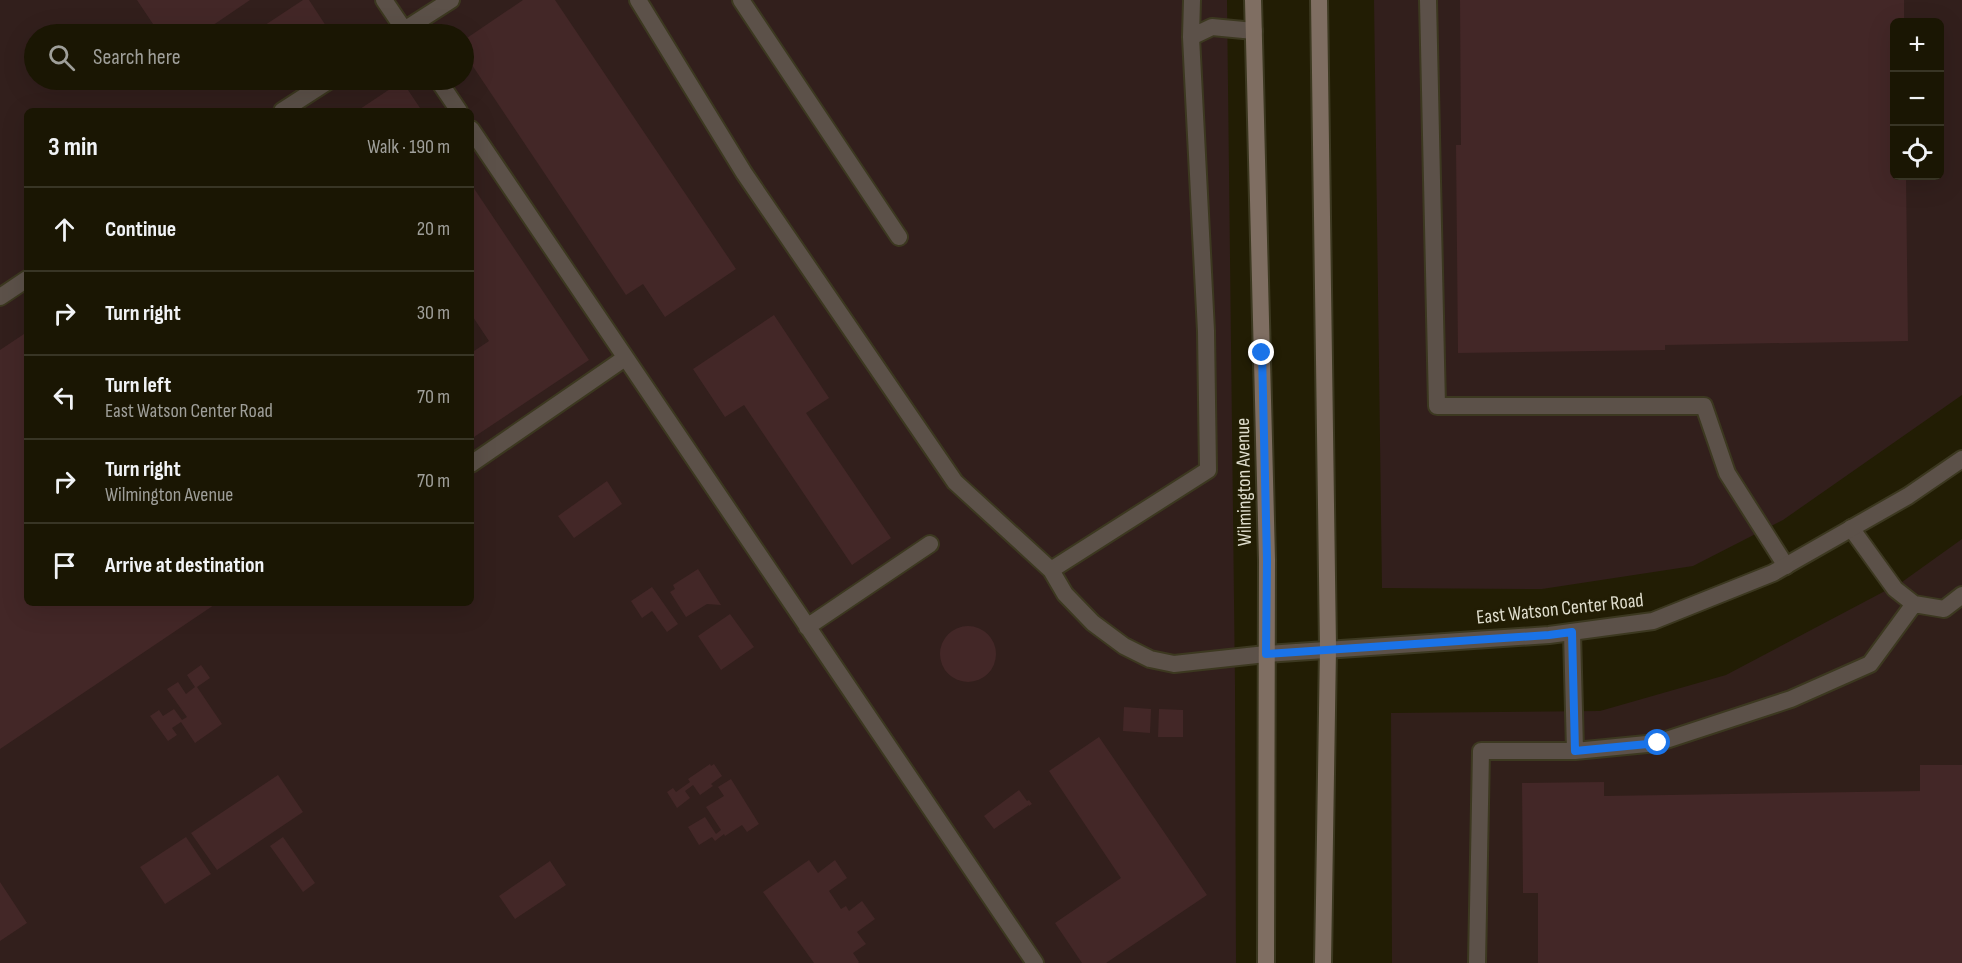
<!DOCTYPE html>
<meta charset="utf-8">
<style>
body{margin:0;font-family:"Sofia Sans Condensed",sans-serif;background:#272312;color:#f1f3f6}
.controls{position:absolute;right:18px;top:18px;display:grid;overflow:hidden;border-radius:9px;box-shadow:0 6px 24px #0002}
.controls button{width:54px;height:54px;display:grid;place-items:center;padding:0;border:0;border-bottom:2px solid #383525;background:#1a1603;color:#f1f3f6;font:30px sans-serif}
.stop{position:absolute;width:18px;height:18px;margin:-14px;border:4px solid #1a73e8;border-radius:50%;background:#fff}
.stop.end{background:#1a73e8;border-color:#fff;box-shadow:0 2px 6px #0008}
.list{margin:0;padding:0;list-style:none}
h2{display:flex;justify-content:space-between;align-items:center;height:78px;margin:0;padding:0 24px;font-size:26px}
h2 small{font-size:20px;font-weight:400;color:#9f9f9a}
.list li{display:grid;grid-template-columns:39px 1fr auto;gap:18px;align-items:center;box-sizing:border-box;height:84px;padding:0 24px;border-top:2px solid #383525}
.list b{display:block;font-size:22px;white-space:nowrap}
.list p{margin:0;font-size:20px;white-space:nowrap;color:#9f9f9a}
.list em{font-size:20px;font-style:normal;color:#9f9f9a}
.icon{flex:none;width:33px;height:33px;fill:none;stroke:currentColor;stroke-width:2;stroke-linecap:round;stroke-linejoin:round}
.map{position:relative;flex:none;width:1962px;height:963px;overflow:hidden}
.search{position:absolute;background:#1a1603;box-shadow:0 6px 24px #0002;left:24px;top:24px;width:450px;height:66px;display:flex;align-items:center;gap:15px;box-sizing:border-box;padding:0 21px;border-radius:33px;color:#9f9f9a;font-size:22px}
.panel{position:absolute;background:#1a1603;box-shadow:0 6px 24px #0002;left:24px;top:108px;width:450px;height:498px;border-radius:9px}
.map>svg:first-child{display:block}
.commercial{fill:#311f1a}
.industrial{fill:#321f1c;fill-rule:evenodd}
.building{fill:#432727}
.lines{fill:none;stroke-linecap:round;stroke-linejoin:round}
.service-casing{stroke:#3c3820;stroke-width:20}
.tertiary-casing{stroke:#3c3820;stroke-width:20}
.secondary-casing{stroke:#3c3820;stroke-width:20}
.service{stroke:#5c5149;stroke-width:16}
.tertiary{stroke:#5c5149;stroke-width:16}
.secondary{stroke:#7f6e62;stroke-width:16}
.route{stroke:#1a73e8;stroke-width:8}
.labels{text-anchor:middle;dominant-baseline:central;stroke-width:5;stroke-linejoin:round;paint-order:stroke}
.street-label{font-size:20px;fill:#dfddcd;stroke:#221d04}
</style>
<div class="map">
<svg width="1962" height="963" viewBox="0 0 1962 963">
<rect width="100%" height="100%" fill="#221d04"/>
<path class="commercial" d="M1962,539V963H1392L1391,713L1600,711L1726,675L1902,582Z"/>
<path class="industrial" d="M0,0H1227L1235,685L1236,963H0ZM34,34H464V80H34ZM27,111H471V603H27Z
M1374,0H1962V395L1783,520L1693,566L1542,589L1382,588ZM1894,22H1940V176H1894Z"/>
<path class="building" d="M137,0H250L200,34H151L148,31L155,27Z
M303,0H309L330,32L326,34H263L259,29Z
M523,0H555L736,269L665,317L643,284L626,295L464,53V40Z
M1460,0H1904V22H1894V176H1906L1908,341L1665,345V350L1458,353L1456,145H1461Z
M402,81L422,111H357Z
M471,184L589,360L471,439V353L489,341L471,314Z
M774,315L829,398L806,413L891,538L852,565L744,405L725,417L693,369Z
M27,332V603H217L0,749V350Z
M607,481L622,504L574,538L558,516Z
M698,569L721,605L707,604L686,617L670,592L675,589L673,585Z
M652,587L678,624L667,632L652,611L642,618L631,601Z
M730,614L754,647L721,670L698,636Z
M940 654a28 28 0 1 1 56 0a28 28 0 1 1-56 0Z
M201,665L210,678L197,687L222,724L195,743L181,722L172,728L177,735L168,741L150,716L159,710L163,716L174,709L182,720L187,717L167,689L178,682L186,694L195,687L187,675Z
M1124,707L1151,709L1150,733L1123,731Z
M1159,709L1183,710V737H1158Z
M1099,737L1207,895L1106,963H1082L1055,923L1121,878L1049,771Z
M710,764L711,766L714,764L722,776L711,784L713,786L700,795L693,785L685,791L690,798L677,808L667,792L673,788L676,792L690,782L688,779Z
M1920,765H1962V963H1538V893H1523L1522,783L1604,782V796L1920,791Z
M278,775L303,812L217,870L191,833Z
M731,779L759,824L747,832L742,825L725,836L724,834L715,841L712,837L699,845L688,827L705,817L716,834L721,830L706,807L724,796L718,787Z
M1019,790L1027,801L1029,800L1032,804L1029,806V805L994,829L984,816Z
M186,837L211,874L165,904L140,867Z
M283,837L315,883L303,892L270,846Z
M809,860L818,873L835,860L847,878L829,891L841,909L846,906L849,911L862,901L875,919L857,932L866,944L853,953L859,962L858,963H814L763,892Z
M550,861L566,885L515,919L499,896Z
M0,882L27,923L0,941Z"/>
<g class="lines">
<defs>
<path id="service" d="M384,0L407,34
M638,0L744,173L955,482L1051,570L1065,594L1093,623L1124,646L1150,659L1174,664L1266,654
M741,0L899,237
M1428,0L1437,406H1704L1727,473L1786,566
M398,34L451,0
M1191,37L1192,0
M438,80L459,111
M282,111L330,80
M471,129L1035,963
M0,297L27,279
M471,464L625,358
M1851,528L1895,589L1914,604L1944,609L1962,595
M1051,570L1208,470L1206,331L1191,37L1212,27L1254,31
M807,627L930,544
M1575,751L1657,743L1791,699L1870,664L1914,604
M1477,963L1481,751H1575L1572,632"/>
<path id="tertiary" d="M1266,654L1549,635L1653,621L1773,573L1908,496L1962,459"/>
<path id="secondary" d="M1253,0L1267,560L1266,963
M1319,0L1328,648L1323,963"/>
</defs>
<use href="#service" class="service-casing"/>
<use href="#tertiary" class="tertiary-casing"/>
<use href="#secondary" class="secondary-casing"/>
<use href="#service" class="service"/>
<use href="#tertiary" class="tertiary"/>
<use href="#secondary" class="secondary"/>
</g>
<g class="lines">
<path class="route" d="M1262,353L1267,560L1266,654L1549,635L1572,632L1575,751L1658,743"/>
</g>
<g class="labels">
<g class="street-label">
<text transform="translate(1244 482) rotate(-91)">Wilmington Avenue</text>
<text transform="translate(1560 609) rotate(-6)">East Watson Center Road</text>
</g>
</g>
</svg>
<div class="controls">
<button>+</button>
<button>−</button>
<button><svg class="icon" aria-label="locate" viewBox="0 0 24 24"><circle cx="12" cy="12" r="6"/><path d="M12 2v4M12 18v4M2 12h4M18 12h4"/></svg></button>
</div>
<div class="stop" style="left:1658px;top:743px"></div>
<div class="stop end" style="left:1262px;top:353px"></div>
<div class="search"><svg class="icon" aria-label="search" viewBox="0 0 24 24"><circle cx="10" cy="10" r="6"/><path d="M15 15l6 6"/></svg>Search here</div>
<section class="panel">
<h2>3 min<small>Walk · 190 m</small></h2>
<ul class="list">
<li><svg class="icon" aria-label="ahead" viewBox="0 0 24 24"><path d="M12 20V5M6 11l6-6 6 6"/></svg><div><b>Continue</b></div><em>20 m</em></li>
<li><svg class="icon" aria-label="right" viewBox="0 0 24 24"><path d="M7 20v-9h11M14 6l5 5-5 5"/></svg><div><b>Turn right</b></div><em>30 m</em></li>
<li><svg class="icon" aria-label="left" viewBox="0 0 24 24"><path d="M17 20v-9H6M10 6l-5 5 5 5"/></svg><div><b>Turn left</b><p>East Watson Center Road</p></div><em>70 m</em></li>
<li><svg class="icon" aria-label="right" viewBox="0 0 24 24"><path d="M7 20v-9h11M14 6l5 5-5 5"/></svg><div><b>Turn right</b><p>Wilmington Avenue</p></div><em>70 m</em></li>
<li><svg class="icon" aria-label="arrive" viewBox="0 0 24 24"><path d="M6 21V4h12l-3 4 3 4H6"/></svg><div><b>Arrive at destination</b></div></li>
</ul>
</section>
</div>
